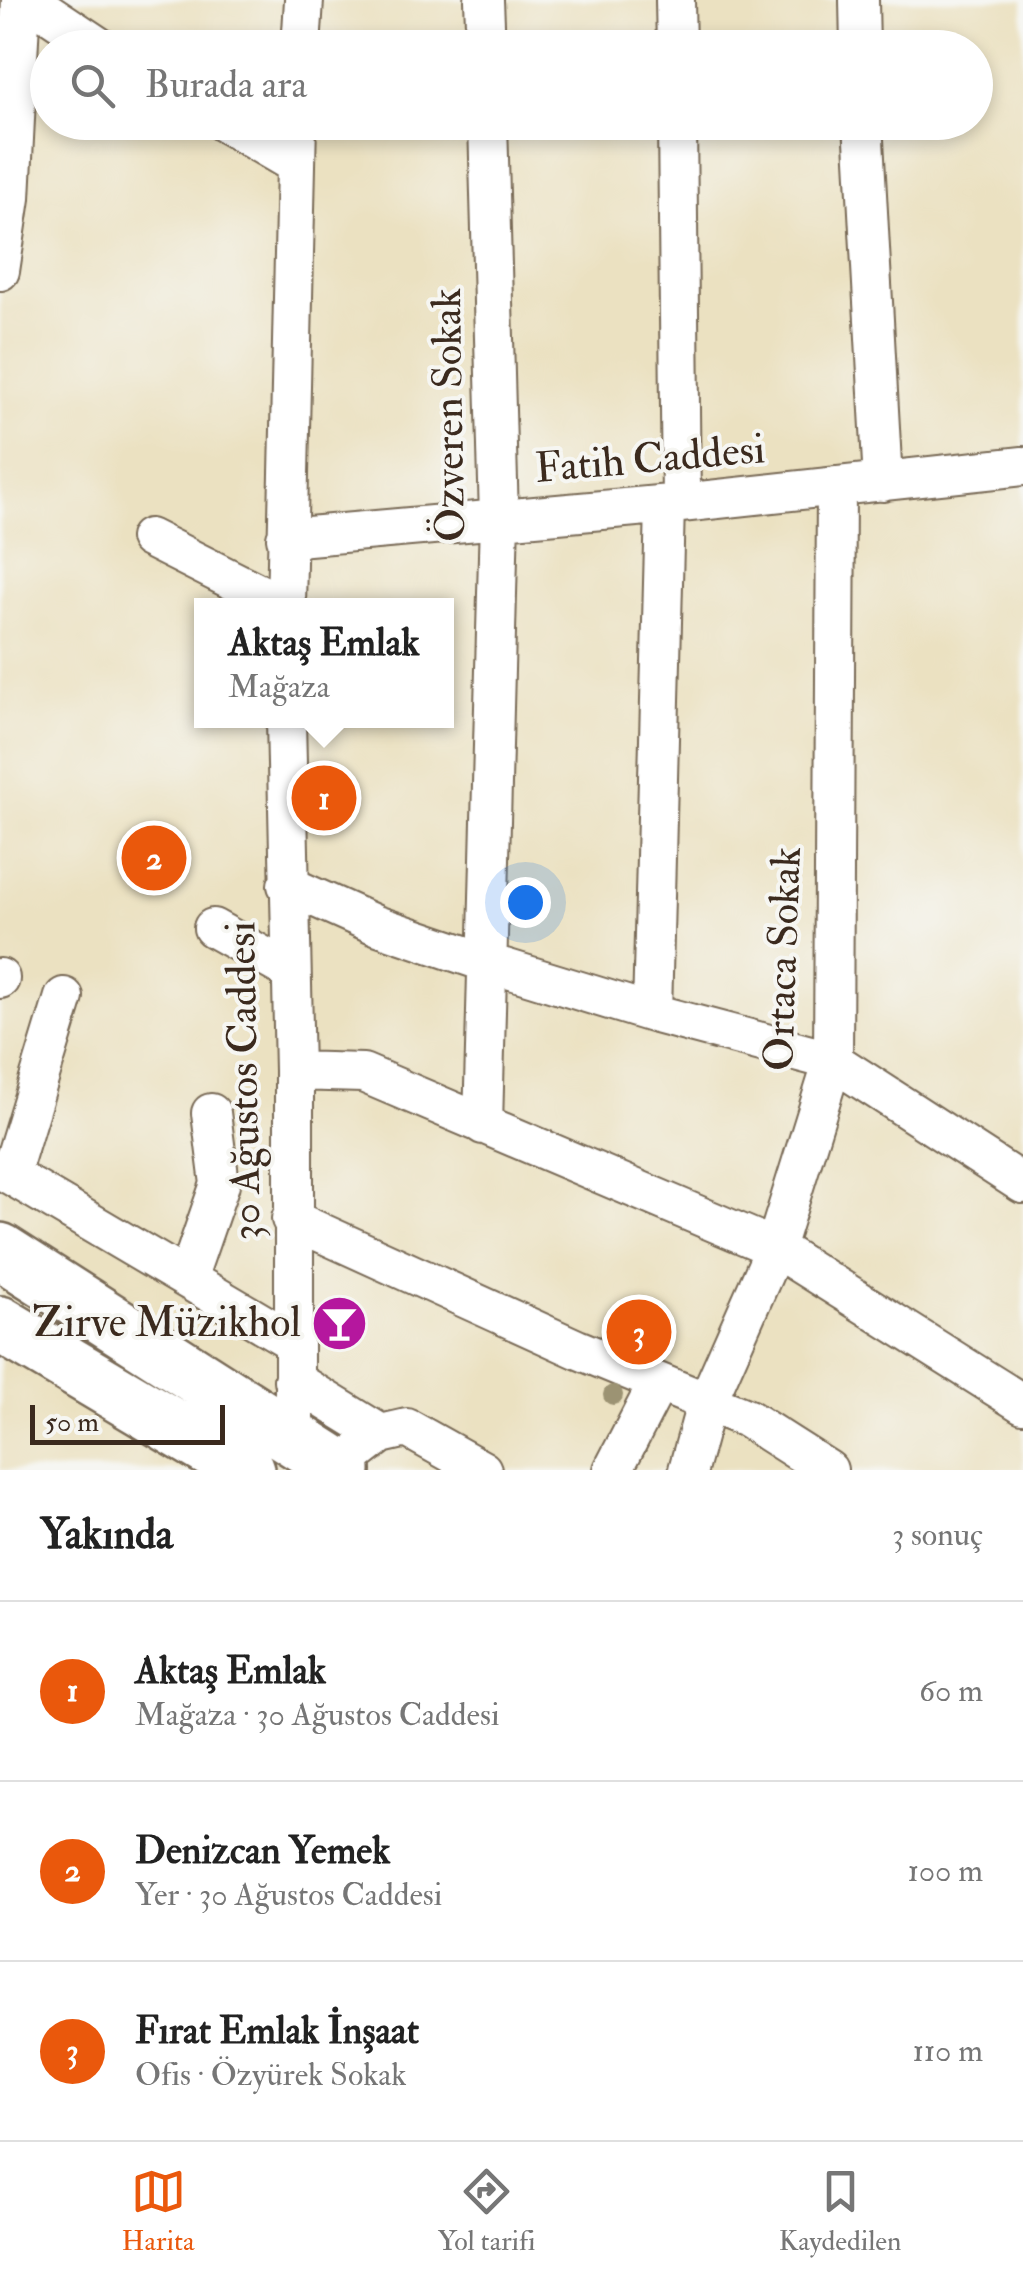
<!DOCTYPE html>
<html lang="tr">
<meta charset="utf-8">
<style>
body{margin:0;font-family:"IM FELL Double Pica",serif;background:#f6f6f6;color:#222}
.scale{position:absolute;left:30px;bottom:25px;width:195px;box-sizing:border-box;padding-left:10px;border:5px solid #3b2a1e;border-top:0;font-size:28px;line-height:35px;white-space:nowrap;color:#3b2a1e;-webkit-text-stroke:8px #f6f6f2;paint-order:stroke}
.you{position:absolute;left:525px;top:902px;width:35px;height:35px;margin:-25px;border:8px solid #fff;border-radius:50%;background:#1a73e8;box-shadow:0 0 0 15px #1a73e833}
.badge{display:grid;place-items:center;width:65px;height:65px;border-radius:50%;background:#ea580c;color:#fff;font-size:32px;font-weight:700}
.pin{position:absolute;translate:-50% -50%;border:5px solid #fff;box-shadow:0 2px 10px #0006}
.popup{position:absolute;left:194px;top:598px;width:260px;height:130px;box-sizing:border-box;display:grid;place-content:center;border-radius:0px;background:#fff;filter:drop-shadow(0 2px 8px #0005);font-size:32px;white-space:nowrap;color:#767676}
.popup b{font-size:38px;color:#222}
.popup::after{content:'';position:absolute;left:50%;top:100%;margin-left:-20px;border:20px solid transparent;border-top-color:#fff}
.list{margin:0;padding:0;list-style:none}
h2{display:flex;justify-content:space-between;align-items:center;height:130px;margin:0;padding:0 40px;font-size:42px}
h2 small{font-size:32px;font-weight:400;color:#767676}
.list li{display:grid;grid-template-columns:65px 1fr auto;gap:30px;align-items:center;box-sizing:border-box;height:180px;padding:0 40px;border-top:2px solid #e0e0e0}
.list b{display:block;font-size:38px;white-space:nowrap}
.list p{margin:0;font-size:32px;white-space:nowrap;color:#767676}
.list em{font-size:32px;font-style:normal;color:#767676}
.icon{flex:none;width:55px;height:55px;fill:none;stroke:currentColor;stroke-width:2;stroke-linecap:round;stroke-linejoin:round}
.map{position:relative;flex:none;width:1023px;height:1470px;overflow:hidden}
.search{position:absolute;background:#fff;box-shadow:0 5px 15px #0003;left:30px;right:30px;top:30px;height:110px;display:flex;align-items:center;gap:25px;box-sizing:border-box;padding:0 35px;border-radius:55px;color:#767676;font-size:38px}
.sheet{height:670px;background:#fff}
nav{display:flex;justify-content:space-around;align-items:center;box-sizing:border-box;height:140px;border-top:2px solid #e0e0e0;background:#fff;font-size:28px;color:#767676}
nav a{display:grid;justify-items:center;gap:5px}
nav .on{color:#ea580c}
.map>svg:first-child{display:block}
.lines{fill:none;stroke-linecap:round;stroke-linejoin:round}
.minor-casing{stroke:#796a57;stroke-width:42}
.highway-casing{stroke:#796a57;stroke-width:60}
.minor{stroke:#fff;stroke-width:38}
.highway{stroke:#fff;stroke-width:55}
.tree{fill:#9c9373}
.labels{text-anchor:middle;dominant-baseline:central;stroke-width:8;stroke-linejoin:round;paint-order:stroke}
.street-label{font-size:42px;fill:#3b2a1e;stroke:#f6f6f2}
.poi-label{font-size:42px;fill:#3b2a1e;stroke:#f6f6f2;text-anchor:end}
</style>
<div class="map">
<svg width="1023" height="1470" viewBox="0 0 1023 1470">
<rect width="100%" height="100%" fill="#f6f6f2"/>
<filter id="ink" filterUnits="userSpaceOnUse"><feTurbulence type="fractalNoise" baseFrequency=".01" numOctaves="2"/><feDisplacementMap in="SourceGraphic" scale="20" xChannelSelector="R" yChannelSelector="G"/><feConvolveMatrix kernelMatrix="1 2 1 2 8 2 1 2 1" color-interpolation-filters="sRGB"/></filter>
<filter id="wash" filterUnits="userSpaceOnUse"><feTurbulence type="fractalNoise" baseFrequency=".0048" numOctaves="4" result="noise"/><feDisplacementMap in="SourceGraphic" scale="40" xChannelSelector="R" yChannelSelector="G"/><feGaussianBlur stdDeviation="2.25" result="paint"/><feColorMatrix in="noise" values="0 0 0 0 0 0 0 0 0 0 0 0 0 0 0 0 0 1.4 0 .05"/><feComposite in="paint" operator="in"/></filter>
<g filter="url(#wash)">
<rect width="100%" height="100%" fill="#ebe1c1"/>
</g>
<g filter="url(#ink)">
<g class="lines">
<defs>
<path id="minor" d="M29,0L101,48
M484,0L486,48
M675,0L676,48
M859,0L860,48
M301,48L304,0
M223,122L295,164
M677,122L681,503
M863,122L883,482
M0,271L11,198L21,0
M149,538L284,606
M286,538L681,503L1023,466
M286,606L297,122
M286,720L294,1071V1440
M287,885L376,925L485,962L652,1013L833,1061L1023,1184
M213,928L290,971
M0,979V978
M652,1013L665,505
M294,1071L363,1073L775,1248L1023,1404
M483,1125L499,518L488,122
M0,1169L292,1341
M10,1175L64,997
M291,1219L577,1349L748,1419L828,1470
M187,1279L220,1184L211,1113
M293,1380L381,1434
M338,1467L381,1434L407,1428L482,1470
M613,1470L658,1383
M688,1470L706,1404L775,1248L833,1061L836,486"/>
<path id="highway" d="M0,1251L343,1470
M0,1324L246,1470"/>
</defs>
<use href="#minor" class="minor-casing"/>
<use href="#highway" class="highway-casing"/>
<use href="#minor" class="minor"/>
<use href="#highway" class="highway"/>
</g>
<circle class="tree" cx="613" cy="1395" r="10"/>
</g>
<defs>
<symbol id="bar-disc" viewBox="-11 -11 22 22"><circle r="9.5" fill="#b5179e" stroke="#f6f6f2"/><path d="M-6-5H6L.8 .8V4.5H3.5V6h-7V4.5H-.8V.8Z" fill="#fff"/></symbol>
</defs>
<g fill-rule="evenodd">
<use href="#bar-disc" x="308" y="1292" width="63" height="63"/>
</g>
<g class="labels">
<g class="street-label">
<text transform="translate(449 415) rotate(-91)">Özveren Sokak</text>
<text transform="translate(650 459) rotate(-5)">Fatih Caddesi</text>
<text transform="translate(783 959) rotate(-88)">Ortaca Sokak</text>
<text transform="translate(244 1081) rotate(-91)">30 Ağustos Caddesi</text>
</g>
<g class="poi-label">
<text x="301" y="1323">Zirve Müzikhol</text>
</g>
</g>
</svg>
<div class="scale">50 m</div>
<div class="you"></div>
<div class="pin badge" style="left:324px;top:798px">1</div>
<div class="popup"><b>Aktaş Emlak</b>Mağaza</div>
<div class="pin badge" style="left:154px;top:858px">2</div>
<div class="pin badge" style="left:639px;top:1332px">3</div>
<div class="search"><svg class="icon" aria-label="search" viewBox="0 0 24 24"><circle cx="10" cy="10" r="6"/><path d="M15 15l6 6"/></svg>Burada ara</div>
</div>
<section class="sheet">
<h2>Yakında<small>3 sonuç</small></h2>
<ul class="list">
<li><span class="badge">1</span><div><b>Aktaş Emlak</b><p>Mağaza · 30 Ağustos Caddesi</p></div><em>60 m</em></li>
<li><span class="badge">2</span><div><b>Denizcan Yemek</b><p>Yer · 30 Ağustos Caddesi</p></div><em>100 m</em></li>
<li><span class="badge">3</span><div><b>Fırat Emlak İnşaat</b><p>Ofis · Özyürek Sokak</p></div><em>110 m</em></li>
</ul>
</section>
<nav>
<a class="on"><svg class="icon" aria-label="map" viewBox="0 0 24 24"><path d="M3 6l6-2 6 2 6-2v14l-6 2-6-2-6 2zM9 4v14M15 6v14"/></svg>Harita</a>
<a><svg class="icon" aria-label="directions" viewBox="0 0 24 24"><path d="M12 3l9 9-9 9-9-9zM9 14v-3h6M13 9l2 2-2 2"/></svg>Yol tarifi</a>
<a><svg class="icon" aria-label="saved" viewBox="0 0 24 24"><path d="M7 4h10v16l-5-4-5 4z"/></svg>Kaydedilen</a>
</nav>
